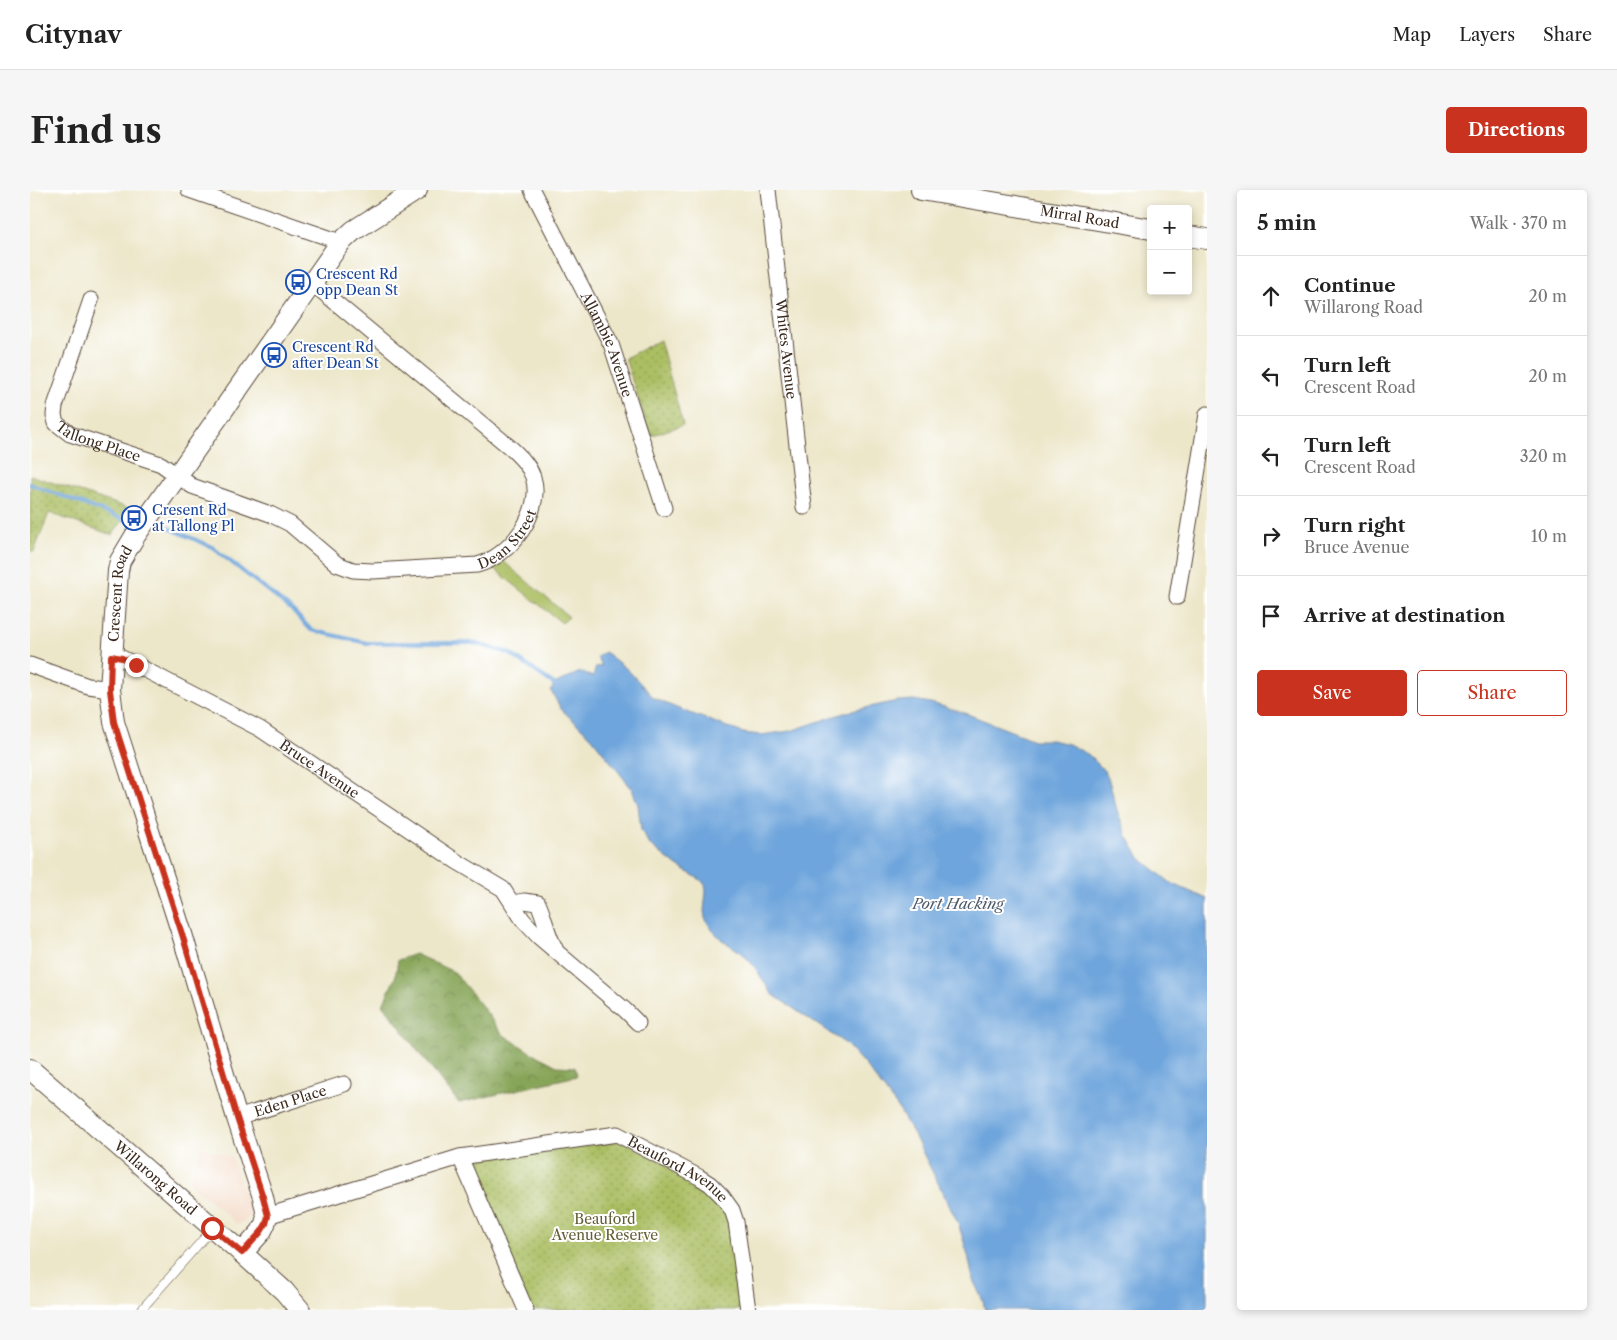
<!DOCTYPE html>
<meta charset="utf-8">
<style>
body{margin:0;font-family:"Libre Caslon Text",serif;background:#f6f6f6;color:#222}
.controls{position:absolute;right:15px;top:15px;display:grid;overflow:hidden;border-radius:5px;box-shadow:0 2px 8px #0003}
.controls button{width:45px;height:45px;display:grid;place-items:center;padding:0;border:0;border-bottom:1px solid #e0e0e0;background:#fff;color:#222;font:25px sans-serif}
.stop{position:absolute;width:15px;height:15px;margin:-11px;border:4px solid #c8321e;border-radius:50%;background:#fff}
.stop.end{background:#c8321e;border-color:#fff;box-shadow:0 1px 5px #0008}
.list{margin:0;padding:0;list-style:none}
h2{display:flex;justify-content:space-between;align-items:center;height:65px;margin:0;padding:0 20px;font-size:21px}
h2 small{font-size:16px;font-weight:400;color:#767676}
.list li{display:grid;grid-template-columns:32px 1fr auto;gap:15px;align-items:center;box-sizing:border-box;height:80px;padding:0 20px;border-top:1px solid #e0e0e0}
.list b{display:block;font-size:19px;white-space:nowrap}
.list p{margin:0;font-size:16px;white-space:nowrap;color:#767676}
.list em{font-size:16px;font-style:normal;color:#767676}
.actions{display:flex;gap:10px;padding:15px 20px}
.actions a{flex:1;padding:11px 0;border:1px solid #c8321e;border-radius:5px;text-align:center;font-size:18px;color:#c8321e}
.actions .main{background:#c8321e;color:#fff}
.icon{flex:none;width:28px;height:28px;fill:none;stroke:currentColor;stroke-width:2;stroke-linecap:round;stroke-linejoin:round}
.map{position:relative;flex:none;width:1177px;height:1120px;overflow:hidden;border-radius:5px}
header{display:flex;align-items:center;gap:30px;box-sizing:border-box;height:70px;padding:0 25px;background:#fff;border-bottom:1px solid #e0e0e0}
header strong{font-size:24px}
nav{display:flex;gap:28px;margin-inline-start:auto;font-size:18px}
.intro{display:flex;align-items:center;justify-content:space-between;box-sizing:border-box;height:120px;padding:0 30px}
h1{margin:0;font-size:35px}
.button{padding:12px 22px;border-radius:5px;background:#c8321e;color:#fff;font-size:18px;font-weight:700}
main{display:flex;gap:30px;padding:0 30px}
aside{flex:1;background:#fff;border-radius:5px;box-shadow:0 2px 8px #0003}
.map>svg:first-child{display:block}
.built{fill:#f2d5be}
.grass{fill:#aabe62;stroke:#727440}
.forest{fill:url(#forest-crowns);stroke:#61683b}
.park{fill:url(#park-dots);stroke:#727440}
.water{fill:#6ea5dc;stroke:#54687d}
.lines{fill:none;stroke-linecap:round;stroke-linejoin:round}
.stream{stroke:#6ea5dc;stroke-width:4}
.lane-casing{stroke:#564638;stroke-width:9}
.street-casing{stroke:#564638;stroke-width:17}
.secondary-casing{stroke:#564638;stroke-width:22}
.lane{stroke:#fff;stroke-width:8}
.street{stroke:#fff;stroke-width:15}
.secondary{stroke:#fff;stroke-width:20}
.route{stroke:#c8321e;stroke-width:6}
.labels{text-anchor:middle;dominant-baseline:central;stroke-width:4;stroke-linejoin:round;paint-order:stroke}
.street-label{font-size:14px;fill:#3b2a1e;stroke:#fff}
.transit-label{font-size:14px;fill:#164399;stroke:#fff;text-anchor:start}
.park-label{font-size:14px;fill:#625e36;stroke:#fff}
.water-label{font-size:15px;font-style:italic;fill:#4f5b6a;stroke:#fff}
</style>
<header>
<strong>Citynav</strong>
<nav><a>Map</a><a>Layers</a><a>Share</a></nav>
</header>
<div class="intro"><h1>Find us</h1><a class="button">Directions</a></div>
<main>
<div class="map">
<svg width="1177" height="1120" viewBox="0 0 1177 1120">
<defs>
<pattern id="forest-crowns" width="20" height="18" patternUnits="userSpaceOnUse" patternTransform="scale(1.25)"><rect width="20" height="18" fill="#87a558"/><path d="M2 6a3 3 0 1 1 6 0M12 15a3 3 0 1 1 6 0" fill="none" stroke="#708748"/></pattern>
<pattern id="park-dots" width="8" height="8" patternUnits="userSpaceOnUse" patternTransform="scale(1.25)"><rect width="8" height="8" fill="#aabe62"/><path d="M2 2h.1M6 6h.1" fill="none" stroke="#8c9b50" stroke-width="1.8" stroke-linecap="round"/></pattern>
</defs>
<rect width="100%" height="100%" fill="#fff"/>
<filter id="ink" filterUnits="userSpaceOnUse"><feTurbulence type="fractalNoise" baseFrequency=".02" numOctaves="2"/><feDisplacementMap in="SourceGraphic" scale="10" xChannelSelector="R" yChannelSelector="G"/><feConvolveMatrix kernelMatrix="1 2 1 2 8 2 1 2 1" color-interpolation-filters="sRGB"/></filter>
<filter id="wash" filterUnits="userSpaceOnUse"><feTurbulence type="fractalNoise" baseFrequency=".0096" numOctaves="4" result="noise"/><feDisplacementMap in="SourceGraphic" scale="20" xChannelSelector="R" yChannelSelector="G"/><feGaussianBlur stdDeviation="1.12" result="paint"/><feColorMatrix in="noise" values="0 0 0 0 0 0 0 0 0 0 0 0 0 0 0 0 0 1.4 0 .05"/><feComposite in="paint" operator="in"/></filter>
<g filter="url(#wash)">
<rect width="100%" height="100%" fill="#ede7ca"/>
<path class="built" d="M171,957L202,967L221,1026L208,1035L160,993Z"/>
<path class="grass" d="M467,366L539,427L532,433L457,373Z"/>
<path class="forest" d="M385,764L424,782L452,816L472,844L500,862L527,876L545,877L547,886L429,913L392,867L353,814L365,788L368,770Z"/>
<path class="park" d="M630,150L653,235L620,246L595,168Z
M0,285L101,319L82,345L19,323L4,362L0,361Z
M593,951L665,989L688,1010L706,1042L711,1120H500L438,980L447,969Z"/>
<path class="water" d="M575,462L598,480L624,508L644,517L713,543L731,545L760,541L817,522L867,511L884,510L901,513L935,523L1004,550H1021L1039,554L1059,565L1074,580L1078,587L1087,620L1097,646L1111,669L1141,693L1177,709V1120H955L953,1111L943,1090L938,1065L928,1033L885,947L868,918L836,876L816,854L742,804L724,776L712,763L692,750L682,740L675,728L674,721L676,701L675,695L671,690L647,676L619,654L611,640L608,615L602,599L562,548L531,519L521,501L524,494L550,482L563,487L566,477L572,476L567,467Z"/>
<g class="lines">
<path class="stream" d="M0,294L96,330
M139,338L182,357L262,420L281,440L337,453H443L479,463L524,494"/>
</g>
</g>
<g filter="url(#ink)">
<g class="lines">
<defs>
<path id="lane" d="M111,1120L182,1039"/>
<g id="street">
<path d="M159,0L302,49L310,53"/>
<path id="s1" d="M502,0L581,154L634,318"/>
<path id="s2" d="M738,0L774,317"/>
<path id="s3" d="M61,110L25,216L24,225L26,233L40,244L131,274L162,296L240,324L260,334L307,374L323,380L343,381L447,375C480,367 514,321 503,287C499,275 490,267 482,259L282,93"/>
<path d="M1147,407L1177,224"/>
<path id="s4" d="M81,466L92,468L106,475L230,539L426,671L473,699L493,730L509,747L595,820L608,833"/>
<path d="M0,475L58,496L80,499"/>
<path d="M483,713L494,711L508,713C515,728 517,744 525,758"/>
<path id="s5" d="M207,928L314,894"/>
<path d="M430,967L496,1120"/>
<path id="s6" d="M237,1026L430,967L587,944L669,987L680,994L692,1006L702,1020L706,1032L718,1120"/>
</g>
<g id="secondary">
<path id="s7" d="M891,0L1121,39"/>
<path d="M1158,46L1177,49"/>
<path id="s8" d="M0,879L212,1063L254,1101L270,1120"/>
<path id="s9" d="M212,1063L231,1042L235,1034L237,1026L233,1007L207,928L152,744L84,532L80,499L88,381L90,371L105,346L310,53L323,41L387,0"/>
</g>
</defs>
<use href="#lane" class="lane-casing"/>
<use href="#street" class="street-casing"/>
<use href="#secondary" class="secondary-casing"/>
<use href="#lane" class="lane"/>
<use href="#street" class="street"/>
<use href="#secondary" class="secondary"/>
</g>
</g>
<g class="lines" filter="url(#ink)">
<path class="route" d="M106,475L92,468L81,466L80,500L84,532L152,744L207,928L233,1007L238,1026L236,1034L231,1042L212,1063L182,1038"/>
</g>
<defs>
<symbol id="bus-ring" viewBox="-11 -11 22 22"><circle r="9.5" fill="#fff" stroke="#1a4fb4" stroke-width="1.5"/><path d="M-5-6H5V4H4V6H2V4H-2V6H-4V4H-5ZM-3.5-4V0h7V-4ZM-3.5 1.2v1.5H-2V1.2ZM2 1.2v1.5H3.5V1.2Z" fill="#1a4fb4"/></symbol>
</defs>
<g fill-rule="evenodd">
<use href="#bus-ring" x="254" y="78" width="28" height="28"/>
<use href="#bus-ring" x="230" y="151" width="28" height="28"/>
<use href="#bus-ring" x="90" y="314" width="28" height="28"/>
</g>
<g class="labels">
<g class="street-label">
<text stroke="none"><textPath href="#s7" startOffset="161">Mirral Road</textPath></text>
<text stroke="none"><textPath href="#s1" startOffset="172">Allambie Avenue</textPath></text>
<text stroke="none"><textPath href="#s2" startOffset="160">Whites Avenue</textPath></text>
<text stroke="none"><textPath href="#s3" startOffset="176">Tallong Place</textPath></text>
<text stroke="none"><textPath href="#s3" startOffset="630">Dean Street</textPath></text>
<text stroke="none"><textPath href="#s9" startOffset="692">Crescent Road</textPath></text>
<text stroke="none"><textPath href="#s4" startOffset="238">Bruce Avenue</textPath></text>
<text stroke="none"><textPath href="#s5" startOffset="56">Eden Place</textPath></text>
<text stroke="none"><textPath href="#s6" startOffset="431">Beauford Avenue</textPath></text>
<text stroke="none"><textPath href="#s8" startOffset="166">Willarong Road</textPath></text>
</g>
<g class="transit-label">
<text x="286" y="84">Crescent Rd<tspan x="286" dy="16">opp Dean St</tspan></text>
<text x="262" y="157">Crescent Rd<tspan x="262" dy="16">after Dean St</tspan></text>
<text x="122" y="320">Cresent Rd<tspan x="122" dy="16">at Tallong Pl</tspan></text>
</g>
<g class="park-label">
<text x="575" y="1029">Beauford<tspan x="575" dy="16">Avenue Reserve</tspan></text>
</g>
<g class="water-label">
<text x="928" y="713">Port Hacking</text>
</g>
</g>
</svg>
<div class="controls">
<button>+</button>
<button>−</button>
</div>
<div class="stop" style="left:182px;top:1038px"></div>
<div class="stop end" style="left:106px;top:475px"></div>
</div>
<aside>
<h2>5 min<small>Walk · 370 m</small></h2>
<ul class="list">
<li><svg class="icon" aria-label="ahead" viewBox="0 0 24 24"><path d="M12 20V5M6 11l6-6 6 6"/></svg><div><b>Continue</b><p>Willarong Road</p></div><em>20 m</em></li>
<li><svg class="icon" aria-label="left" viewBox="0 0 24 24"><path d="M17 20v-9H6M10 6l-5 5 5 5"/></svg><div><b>Turn left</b><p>Crescent Road</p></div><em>20 m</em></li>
<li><svg class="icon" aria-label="left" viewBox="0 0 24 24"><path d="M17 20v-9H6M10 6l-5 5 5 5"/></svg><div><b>Turn left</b><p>Crescent Road</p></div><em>320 m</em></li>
<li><svg class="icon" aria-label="right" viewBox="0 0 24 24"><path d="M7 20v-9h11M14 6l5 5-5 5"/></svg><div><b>Turn right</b><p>Bruce Avenue</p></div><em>10 m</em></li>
<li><svg class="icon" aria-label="arrive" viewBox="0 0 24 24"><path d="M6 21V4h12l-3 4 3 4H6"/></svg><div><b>Arrive at destination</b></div></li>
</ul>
<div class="actions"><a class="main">Save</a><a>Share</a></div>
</aside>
</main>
